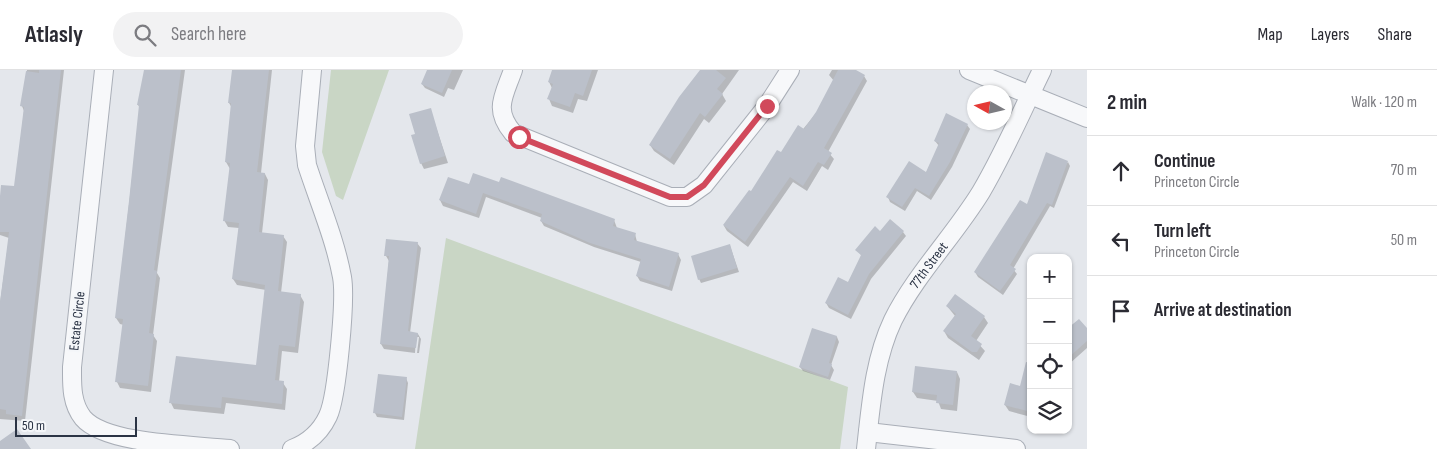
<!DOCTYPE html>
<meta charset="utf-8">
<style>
body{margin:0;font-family:"Sofia Sans Condensed",sans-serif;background:#f2f2f3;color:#2b2b33}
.controls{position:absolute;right:15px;bottom:15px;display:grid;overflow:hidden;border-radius:10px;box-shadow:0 1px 4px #0004}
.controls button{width:45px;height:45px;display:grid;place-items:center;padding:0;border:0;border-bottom:1px solid #e1e1e2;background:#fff;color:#2b2b33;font:25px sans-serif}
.compass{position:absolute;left:967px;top:15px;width:45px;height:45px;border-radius:50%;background:#fff;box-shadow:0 1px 4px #0004;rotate:278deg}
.scale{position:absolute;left:15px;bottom:12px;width:122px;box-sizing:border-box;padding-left:5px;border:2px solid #2b3445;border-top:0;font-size:14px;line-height:18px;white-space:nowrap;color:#2b3445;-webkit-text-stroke:4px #f4f6f9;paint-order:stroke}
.stop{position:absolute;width:15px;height:15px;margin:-11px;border:4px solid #d1495b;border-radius:50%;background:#fff}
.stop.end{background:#d1495b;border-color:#fff;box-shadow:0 1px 5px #0008}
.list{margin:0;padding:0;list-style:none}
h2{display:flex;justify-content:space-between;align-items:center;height:65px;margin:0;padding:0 20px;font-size:21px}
h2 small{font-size:16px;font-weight:400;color:#7c7c81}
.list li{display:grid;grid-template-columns:32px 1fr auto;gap:15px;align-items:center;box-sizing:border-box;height:70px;padding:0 20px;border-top:1px solid #e1e1e2}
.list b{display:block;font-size:19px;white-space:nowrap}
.list p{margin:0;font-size:16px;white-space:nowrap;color:#7c7c81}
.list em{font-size:16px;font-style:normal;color:#7c7c81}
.icon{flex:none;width:28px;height:28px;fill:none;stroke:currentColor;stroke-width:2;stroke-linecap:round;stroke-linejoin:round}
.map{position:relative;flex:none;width:1087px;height:379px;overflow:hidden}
header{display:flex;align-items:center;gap:30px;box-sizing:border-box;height:70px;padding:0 25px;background:#fff;border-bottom:1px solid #e1e1e2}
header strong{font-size:24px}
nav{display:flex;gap:28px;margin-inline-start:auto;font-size:18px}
.search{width:350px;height:45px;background:#f2f2f3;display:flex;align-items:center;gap:12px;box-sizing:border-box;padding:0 18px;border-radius:28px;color:#7c7c81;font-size:19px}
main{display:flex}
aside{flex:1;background:#fff}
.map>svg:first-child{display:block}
.green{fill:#c9d6c5}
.shadow{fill:#0003}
.building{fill:#bbc0ca}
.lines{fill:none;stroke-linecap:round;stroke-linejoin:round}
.minor-casing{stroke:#a9aeb7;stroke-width:20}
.minor{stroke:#f7f8fa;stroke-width:18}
.route{stroke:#d1495b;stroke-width:6}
.labels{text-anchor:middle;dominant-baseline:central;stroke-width:4.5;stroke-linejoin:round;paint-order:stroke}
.street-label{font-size:14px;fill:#2b3445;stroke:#f4f6f9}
</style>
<header>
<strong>Atlasly</strong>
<div class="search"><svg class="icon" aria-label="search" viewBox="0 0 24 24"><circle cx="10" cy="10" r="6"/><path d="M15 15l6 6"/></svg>Search here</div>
<nav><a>Map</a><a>Layers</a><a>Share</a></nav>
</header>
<main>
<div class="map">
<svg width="1087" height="379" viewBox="0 0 1087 379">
<rect width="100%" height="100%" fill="#e4e7ec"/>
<path class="green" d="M331,0H389L343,130L336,126L322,82Z
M446,168L848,317L840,379H415Z"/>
<path class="shadow" d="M27,0H64L25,351L0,349V233L9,168L0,165V138L15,118L24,41L22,36Z
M145,0H185L157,203L160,208L153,265L157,271L151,322L120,318L117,312L124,255L120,254L116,248L140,38L138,35Z
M233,0H272L261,103L265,104L268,110L262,163L283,166L287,172L281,223L300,225L304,232L298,283L282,281L279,312L283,313L287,319L285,340L226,333L224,344L174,339L171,333L257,296L266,220L237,215L233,209L239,158L228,157L224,150L230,99L226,92L232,38L229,33Z
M428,0H463L454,20L448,18L444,27L425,18L422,14Z
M553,0H598L587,31L578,29L573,43L552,36L549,29L552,18L549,12Z
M702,0H739L722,24L726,31L709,53L704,49L674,95L654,81L650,75Z
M832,0H854L864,6L867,11L828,82L834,89L828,100L822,96L807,121L793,112L748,177L727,161L724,156L817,42L834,11L829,5Z
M430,39L448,93L424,99L421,93L417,65Z
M967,55L970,59L952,97L931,130L917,121L905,141L890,132L888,127L926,103L939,76L935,71Z
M1068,92L1070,96L1054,138L1050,136L1013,199L1017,204L1003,225L978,207L975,202Z
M469,116L614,150L617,158L635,164L637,172L678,184L681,190L672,221L640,211L637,206L641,192L594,177L544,156L541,151L542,148L486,127L479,148L443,136L440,130Z
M880,162H903L906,166L871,209L851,249L829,238L826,233L848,213L862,186L857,180Z
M417,173L421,178L410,263L418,264L421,269L419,283H417L419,267H416L415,283L384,279L381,274L389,191L386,186Z
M730,176L739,202L701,213L699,209Z
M947,236L984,247L988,253L976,271L985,281L979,290L948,268L944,261L955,246Z
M813,259L837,267L839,272L831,295L834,300L830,310L803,301L800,297Z
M1068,260H1087V278L1068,295Z
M1031,297V347L1009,341L1005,335L1021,318Z
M957,302L960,309L957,341L941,339L938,331L917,328L913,322Z
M406,308L408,313L404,350L377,347L375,343Z"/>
<path class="building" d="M39,0H61L22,346L6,344V340L0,339V232L9,162H0V126L1,115L14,116L24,37L20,36L26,1L39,3Z
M144,0H181L154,200L157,201L149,263L154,264L148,316L115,312L123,249L115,248L129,131L139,35H137Z
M232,0H269L257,102L265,103L259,162L284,165L278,221L301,224L295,277L279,275L275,310L284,311L282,334L222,327L221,338L169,333L176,286L256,295L265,215L232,209L239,153L223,151L230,93L225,92L231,33H228Z
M427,0H452L442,23L421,14Z
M552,0H592L583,26L575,23L570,37L547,29L553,14L548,12Z
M700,0H716L726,8L717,19L723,24L705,47L700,43L670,89L649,75L679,27Z
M838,0H856L865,5L824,78L832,83L824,95L818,92L803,116L790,107L745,172L723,155L749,120L751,121L777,80L781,82L798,55L804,59L816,42Z
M431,38L445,86L420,94L411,65L415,64L409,44Z
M946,43L968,54L950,92L929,126L915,118L902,137L886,127L909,91L926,102L939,73L934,71Z
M1046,82L1068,91L1052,135L1047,133L1010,195L1016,199L1000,221L974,202L1020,130L1027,134Z
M473,103L499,112L501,107L615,149L613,156L636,163L634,170L679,183L669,217L636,206L641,189L590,173L540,151L542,144L483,123L476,144L439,130L448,107L469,114Z
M890,149L904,161L869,204L848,245L825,233L838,207L848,212L861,185L855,180L875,156L880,161Z
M386,169L418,172L408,261L418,263L416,278L380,274L389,186H384Z
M730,174L737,198L698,210L691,186Z
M955,224L985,246L971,266L982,274L977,282H972L943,261L956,244L946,236Z
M1079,249L1087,258V271L1068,288V258Z
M812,258L837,266L829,293L832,294L828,307L799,297Z
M1026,292L1031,293V342L1004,335L1010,313L1020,316Z
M915,296L957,301L953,335L936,333L937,325L912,322Z
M378,304L407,307L402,347L373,343Z
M17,359L31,379H0V371Z"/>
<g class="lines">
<defs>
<g id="minor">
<path d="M104,0L72,297C72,314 71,333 83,348C106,375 195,375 230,379"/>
<path d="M513,0C504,26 493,39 513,63L670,127H687L704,115L767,36L790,0"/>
<path d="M969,0L1087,48"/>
<path d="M868,362L1016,379"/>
<path d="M292,379C308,373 321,361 328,346C337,327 346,229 342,207C335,169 319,132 307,95L305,76L312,0"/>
<path id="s1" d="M866,379C871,335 874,290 893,250C916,204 954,166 981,122C1004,83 1022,41 1042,0"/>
</g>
</defs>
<use href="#minor" class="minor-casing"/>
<use href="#minor" class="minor"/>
</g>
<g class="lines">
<path class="route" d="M519,67L670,127H687L704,115L767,36"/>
</g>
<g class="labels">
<g class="street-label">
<text stroke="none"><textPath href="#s1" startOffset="198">77th Street</textPath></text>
<text transform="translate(77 251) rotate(-84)">Estate Circle</text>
</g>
</g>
</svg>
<div class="controls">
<button>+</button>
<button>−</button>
<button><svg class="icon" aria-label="locate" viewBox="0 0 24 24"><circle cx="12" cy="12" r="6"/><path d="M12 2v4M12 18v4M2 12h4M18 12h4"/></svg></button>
<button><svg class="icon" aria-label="layers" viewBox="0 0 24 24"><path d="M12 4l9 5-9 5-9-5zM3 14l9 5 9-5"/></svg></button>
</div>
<svg class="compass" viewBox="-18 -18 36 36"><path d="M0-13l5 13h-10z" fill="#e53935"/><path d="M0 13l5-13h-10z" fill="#7c7c81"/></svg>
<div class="scale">50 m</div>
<div class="stop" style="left:519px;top:67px"></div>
<div class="stop end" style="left:767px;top:36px"></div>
</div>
<aside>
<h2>2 min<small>Walk · 120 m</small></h2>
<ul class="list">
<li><svg class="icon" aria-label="ahead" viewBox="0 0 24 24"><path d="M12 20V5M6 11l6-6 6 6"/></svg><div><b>Continue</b><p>Princeton Circle</p></div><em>70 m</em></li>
<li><svg class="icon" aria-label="left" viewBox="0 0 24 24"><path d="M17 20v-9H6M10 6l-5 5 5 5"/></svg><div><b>Turn left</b><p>Princeton Circle</p></div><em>50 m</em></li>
<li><svg class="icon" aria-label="arrive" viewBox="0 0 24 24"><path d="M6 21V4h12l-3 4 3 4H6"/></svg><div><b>Arrive at destination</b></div></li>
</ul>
</aside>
</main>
